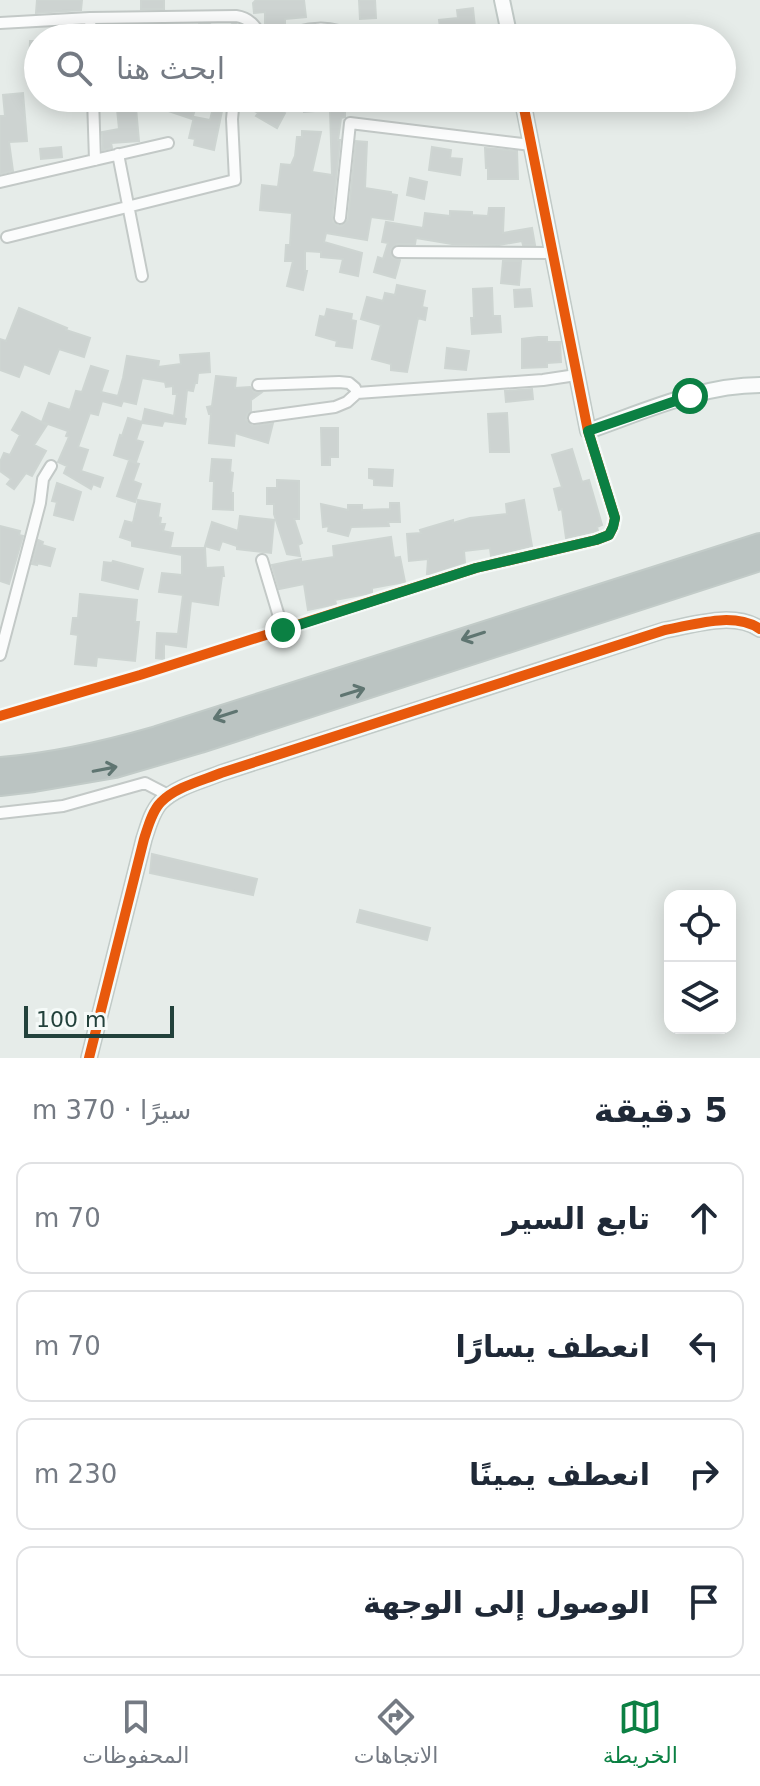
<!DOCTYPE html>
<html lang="ar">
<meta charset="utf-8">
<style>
body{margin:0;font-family:"DejaVu Sans",Vazirmatn,sans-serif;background:#f6f6f7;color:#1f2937;direction:rtl}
.controls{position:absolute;right:24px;bottom:24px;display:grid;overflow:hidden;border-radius:16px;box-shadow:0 4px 20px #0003}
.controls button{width:72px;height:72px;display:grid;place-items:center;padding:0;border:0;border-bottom:2px solid #e0e1e3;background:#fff;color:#1f2937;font:40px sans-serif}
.scale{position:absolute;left:24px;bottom:20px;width:150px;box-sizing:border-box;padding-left:8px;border:4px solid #22413b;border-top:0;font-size:22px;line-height:28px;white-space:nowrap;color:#22413b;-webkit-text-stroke:6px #f5faf8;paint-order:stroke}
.stop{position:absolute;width:24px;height:24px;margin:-18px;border:6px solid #0b8043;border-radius:50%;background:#fff}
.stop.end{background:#0b8043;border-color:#fff;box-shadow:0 2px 8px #0008}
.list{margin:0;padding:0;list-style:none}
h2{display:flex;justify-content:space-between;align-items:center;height:104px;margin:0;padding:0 32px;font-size:34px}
h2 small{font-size:26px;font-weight:400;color:#747a83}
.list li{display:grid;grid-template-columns:52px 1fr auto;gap:24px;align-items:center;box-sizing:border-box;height:112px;margin:0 16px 16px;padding:0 16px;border:2px solid #e0e1e3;border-radius:16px}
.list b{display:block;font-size:30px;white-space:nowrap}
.list em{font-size:26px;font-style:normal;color:#747a83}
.icon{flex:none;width:44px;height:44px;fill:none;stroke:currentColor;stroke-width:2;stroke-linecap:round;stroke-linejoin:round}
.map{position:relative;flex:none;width:760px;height:1058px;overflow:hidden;direction:ltr}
.search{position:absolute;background:#fff;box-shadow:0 4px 20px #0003;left:24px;right:24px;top:24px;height:88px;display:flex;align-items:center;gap:20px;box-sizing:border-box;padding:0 28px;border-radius:44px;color:#747a83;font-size:30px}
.sheet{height:616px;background:#fff}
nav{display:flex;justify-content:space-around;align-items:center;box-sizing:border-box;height:112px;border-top:2px solid #e0e1e3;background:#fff;font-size:22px;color:#747a83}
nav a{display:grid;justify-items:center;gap:4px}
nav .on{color:#0b8043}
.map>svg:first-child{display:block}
.building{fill:#cdd3d1;stroke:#ced5d2;stroke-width:2}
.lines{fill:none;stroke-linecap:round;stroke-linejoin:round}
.street-casing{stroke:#c3c9c7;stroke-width:14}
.secondary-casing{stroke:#c1cac7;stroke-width:18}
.highway-casing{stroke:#c2cbc8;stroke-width:24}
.street{stroke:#fbfcfc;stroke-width:10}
.secondary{stroke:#fbfcfc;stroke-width:14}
.highway{stroke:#bbc4c2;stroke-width:20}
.cycleway-casing{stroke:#f5faf8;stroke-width:15}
.cycleway{stroke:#e8590c;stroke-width:10}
.oneway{stroke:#5f7571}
.route{stroke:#0b8043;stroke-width:10}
</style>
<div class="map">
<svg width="760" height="1058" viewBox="0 0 760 1058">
<rect width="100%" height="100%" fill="#e6ece9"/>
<path class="building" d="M37,0H82L81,10L36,13Z
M141,0H164V9H141Z
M256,0H304L306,17L285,19V29L278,33L276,38H273V35H270L265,26V12L254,13L253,3Z
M359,0H375L376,18L360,19Z
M473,8L476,37L449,38L448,34L441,35L439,20L458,18L457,10Z
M199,24H210L221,32L218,38H190Z
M232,24H236L250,38H218Z
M141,25H178V33H165V38H141Z
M99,26H123L124,37L100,38Z
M30,41H38V71H29Z
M23,93L27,141L9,142L13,171L0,174V116H5L3,95Z
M173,98H193L198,100L192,119L168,111Z
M303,98H326V110L304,112Z
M250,99L262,106L265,101L285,113L277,128L256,116L258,113L246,106Z
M136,108L139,141L111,143L112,148L103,150L102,132L119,129L117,109Z
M213,108L222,111L214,150L194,145L195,139L189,138L194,117L210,120Z
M330,110L345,111V117L341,118L338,140H340L332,217L333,222L338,226H342L348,220L356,141L367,142L365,188L391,192V194L397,195L393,220L371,217L367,240L326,233L324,242L362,253L358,276L340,272L343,259L321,257V252L305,251V271H307L303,290L287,286L293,261H285L286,245H290L292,213L260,210L262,185L278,187L281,164L291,165L295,156L297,137H302V131L321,132L312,172L332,175Z
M61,147L62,157L41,159L40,149Z
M432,147L451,150L450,158L462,159L460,175L429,170Z
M485,148L517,151L518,179H488V168H486Z
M410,178L427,182L424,199L407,195Z
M489,208H504L503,233L532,228L535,245H523L522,241L499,245L452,244L416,238L415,244H397L391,249L392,257L400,260L395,278L374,272L378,257L383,259L388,243L382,242L386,222L423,228L425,213L450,216V211L472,212V215L488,216Z
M503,261H521L519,285L501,283Z
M397,285L425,291L422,307L427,308L425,320L418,318L407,372L391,370V364L372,359L381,325L361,319L367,297L383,301L385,293L395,295Z
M492,288L493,316H500L501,332L472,334L471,318H474L473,289Z
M530,289L532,306L515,307L514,290Z
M19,308L67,328L66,330L90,338L84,357L59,349L49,374L24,364L19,377L0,370V339L6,341Z
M327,309L352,314L351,320L356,321L352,348L336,346L337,341L316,335L320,316L325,317Z
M538,337H547V342H560L561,362L547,363V367L522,368V339Z
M447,348L469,351L466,370L445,368Z
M209,353L210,372L198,373L197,383H195L193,391L187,390L184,418L186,419L185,424L164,421L162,426L142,423L145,409L174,416L177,394H173V386L166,387L165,382L142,378L136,404L123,401L121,406L102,401L98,415L90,413L78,447L88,450L81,471L103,478L100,487L93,484L91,489L64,473L67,466L58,462L69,437L66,436L68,431L42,422L49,403L70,410L76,391L82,392L91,366L108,371L101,392L118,396L123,378L127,356L159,361L158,367L181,364L180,355Z
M216,376L236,378L235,388L250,387L254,392L261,393L251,400V411L247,414L246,420L252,426L273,423L268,443L235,433L234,446L209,443L211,414H209L207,407L212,406Z
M532,389L533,399L506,402L505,391Z
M22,412L47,425L34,445L46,451L32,476L26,473L14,489L7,484L11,479L0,471V462L4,453L10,455L20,435L12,430Z
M507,413L509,452H490L488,414Z
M128,418L142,422L136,440L143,442L136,462L114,455L120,435L122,436Z
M321,428H338V457H330V465H322Z
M572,449L582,482L589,480L602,525L597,527L598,531L566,538L562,509L559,510L554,489L562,487L552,455Z
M212,459L231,460L230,472L233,473L231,493H233V510L213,509L214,481H210Z
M129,461L139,464L133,481L141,484L135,502L117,496Z
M369,469L393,470L392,486L374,485V479L369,478Z
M277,480L299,481V519H294L302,543L298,545L300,556L287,554L274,514V504H267V488H277Z
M57,483L81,492L73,520L54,515L57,502L52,501Z
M138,500L160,504L158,517L161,518L160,524H165L163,531L173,533L170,548H205L206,568L223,567L224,576H222L218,605L191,601L186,647L164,644V659L156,658L157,633L178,634L183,595L159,592L162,573L182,575V555L132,546V541L120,537L125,521L133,523Z
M524,500L532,546L491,556L490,548L464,551L465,563L431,574H427L428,559L409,561L407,534L421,533L420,530L453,520V523L470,518L507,514L506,504Z
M390,503H399L400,522H388L389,526L351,527L348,536L328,531L329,526L323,527L321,504L348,510V505H362V510L390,509Z
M240,516L274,520L271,553L237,549V546L222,541L219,550L205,546L212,522L238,531Z
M0,526L20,531L19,535L23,536L9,584L0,581Z
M391,537L394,558L400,557L405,582L372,588V593L335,600L336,604L308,610L304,584L279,589L272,565L301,559V562L334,557L333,546Z
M38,540L43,542L42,545L55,549L50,566L37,563V565L32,564Z
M113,561L143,569L138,589L102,580L104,562L112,563Z
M80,594L137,600L135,622H139L135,661L97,657L96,666L75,664L78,635L71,634L73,618H78Z
M152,854L257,879L253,895L150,873Z
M360,910L430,928L427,940L357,922Z"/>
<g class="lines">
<defs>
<path id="street" d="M90,18L91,38
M0,23L90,18L236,16C250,18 255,26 263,38
M284,38C304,27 333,24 352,38
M93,98L95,160
M118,154L142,276
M0,182L168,143
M340,218L350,123L531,145
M7,237L235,180L232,119L234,98
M398,252L553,253
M357,393L543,380L576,375
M254,418L335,407L347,402L357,393L355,388L349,383L339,382L258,385
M262,560L283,630
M0,655L40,503L43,479L51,466
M0,716L140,675L476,568L596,540L609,535L613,527L615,518L588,431
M0,813L63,806L145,783L170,796"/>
<path id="secondary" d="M502,0L510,38
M522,98L588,431C643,412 701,385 760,385
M89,1058L144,839C148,827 152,811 161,802C176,787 201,781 221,773L665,630C694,625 733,611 760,629"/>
<path id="highway" d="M0,768C54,764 105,752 157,737L760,544
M0,785L34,781L115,767L200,742L760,560"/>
</defs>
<use href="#street" class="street-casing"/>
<use href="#secondary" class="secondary-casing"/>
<use href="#highway" class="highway-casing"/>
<use href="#street" class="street"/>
<use href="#secondary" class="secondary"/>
<use href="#highway" class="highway"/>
<defs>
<path id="cycleway" d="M0,716L140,675L476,568L596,540L609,535L613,527L615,518L588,431L522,98
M89,1058L144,839C148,827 152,811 161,802C176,787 201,781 221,773L665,630C694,625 733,611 760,629"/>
</defs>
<use href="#cycleway" class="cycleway-casing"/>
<use href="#cycleway" class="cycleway"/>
</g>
<defs><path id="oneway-shaft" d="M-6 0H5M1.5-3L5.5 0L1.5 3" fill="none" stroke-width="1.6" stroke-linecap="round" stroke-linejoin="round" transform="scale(2)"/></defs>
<g class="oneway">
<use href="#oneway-shaft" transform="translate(473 636) rotate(162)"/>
<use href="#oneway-shaft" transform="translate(353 692) rotate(-17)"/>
<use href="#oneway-shaft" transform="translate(225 715) rotate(162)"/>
<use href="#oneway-shaft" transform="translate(105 769) rotate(-11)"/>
</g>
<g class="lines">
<path class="route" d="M283,630L476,568L596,540L609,535L613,527L615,518L588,431L690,396"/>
</g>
</svg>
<div class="controls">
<button><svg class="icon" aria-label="locate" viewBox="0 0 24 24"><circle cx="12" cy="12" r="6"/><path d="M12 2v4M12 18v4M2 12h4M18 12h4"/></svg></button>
<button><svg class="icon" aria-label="layers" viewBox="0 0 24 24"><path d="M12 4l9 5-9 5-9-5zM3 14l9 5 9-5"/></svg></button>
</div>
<div class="scale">100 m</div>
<div class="stop" style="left:690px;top:396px"></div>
<div class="stop end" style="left:283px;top:630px"></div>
<div class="search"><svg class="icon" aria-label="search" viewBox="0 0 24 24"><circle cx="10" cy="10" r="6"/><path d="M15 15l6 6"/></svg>ابحث هنا</div>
</div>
<section class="sheet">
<h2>5 دقيقة<small>سيرًا · 370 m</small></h2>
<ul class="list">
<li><svg class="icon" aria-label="ahead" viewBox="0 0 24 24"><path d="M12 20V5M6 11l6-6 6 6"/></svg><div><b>تابع السير</b></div><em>70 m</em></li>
<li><svg class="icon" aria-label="left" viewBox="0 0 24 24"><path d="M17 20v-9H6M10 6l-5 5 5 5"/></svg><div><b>انعطف يسارًا</b></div><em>70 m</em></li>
<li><svg class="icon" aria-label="right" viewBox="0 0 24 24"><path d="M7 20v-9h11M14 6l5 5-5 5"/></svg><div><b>انعطف يمينًا</b></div><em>230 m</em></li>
<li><svg class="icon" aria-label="arrive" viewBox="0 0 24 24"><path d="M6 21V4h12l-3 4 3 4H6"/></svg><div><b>الوصول إلى الوجهة</b></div></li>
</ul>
</section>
<nav>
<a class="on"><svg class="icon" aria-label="map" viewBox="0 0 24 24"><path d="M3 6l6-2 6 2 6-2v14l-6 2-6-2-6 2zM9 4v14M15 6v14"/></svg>الخريطة</a>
<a><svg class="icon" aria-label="directions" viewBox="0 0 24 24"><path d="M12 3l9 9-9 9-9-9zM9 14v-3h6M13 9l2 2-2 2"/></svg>الاتجاهات</a>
<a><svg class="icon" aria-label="saved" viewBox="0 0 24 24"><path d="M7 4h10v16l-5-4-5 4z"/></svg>المحفوظات</a>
</nav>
